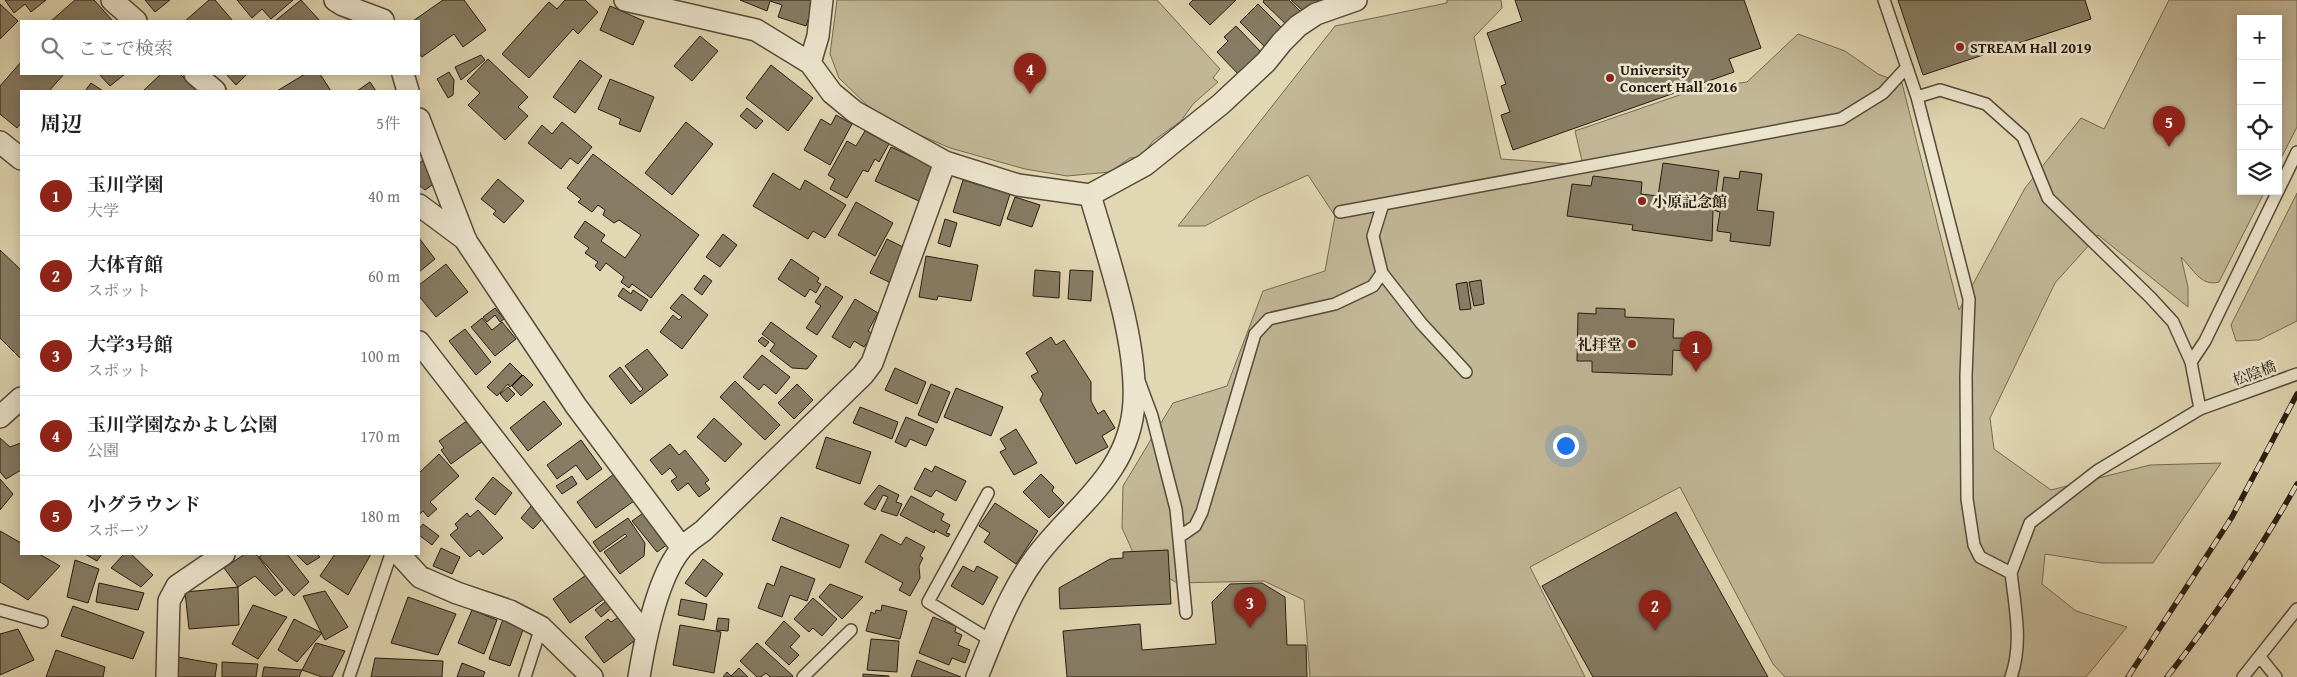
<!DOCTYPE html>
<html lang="ja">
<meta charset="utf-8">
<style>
body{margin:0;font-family:"Gentium Book Plus","Noto Serif JP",serif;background:#f2f2f2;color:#222}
.controls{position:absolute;right:15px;top:15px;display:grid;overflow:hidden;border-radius:0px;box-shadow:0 2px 12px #0003}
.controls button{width:45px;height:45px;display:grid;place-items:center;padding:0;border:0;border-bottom:1px solid #e0e0e0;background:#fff;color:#222;font:25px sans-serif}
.you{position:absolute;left:1565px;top:445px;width:18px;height:18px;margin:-12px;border:4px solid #fff;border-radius:50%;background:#1a73e8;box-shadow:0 0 0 8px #1a73e833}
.badge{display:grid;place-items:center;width:32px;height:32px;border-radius:50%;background:#8f2418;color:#fff;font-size:16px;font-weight:700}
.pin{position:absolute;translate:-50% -41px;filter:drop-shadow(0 1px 2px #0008)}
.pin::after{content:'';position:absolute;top:26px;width:18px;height:15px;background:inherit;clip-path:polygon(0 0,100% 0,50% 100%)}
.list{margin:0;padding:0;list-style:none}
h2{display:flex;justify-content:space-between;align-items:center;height:65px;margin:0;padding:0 20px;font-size:21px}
h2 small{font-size:16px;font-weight:400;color:#767676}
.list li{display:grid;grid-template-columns:32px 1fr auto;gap:15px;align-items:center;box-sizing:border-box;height:80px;padding:0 20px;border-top:1px solid #e0e0e0}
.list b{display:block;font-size:19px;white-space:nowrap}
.list p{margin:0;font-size:16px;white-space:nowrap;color:#767676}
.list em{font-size:16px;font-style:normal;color:#767676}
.icon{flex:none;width:28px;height:28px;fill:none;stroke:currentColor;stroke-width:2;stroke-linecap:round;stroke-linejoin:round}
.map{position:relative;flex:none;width:2297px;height:677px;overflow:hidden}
.search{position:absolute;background:#fff;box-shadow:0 2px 12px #0003;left:20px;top:20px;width:400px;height:55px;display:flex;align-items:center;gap:12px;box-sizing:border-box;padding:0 18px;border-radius:0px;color:#767676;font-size:19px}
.panel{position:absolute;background:#fff;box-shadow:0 2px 12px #0003;left:20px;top:90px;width:400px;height:465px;border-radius:0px}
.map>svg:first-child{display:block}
.green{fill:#c2b797;stroke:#746a54}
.building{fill:#877d65;stroke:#251c11}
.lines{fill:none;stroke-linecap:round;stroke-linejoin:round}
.lane-casing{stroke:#544b3a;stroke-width:14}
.street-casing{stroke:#544b3a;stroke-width:24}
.lane{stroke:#ece5ce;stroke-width:11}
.street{stroke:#ece5ce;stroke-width:21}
.rail-casing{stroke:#251c11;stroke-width:5.5}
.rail{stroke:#ece5ce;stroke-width:4;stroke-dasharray:11;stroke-linecap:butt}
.poi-dot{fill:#8f2418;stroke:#ece5ce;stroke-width:2}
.labels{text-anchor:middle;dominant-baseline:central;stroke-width:5;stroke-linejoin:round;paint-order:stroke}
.poi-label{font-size:15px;font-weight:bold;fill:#251c11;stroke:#ece5ce;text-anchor:start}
.street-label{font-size:15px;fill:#251c11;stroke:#ece5ce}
</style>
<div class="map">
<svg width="2297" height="677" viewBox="0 0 2297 677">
<rect width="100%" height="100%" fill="#e2d7b3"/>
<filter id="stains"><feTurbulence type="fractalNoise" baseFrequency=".004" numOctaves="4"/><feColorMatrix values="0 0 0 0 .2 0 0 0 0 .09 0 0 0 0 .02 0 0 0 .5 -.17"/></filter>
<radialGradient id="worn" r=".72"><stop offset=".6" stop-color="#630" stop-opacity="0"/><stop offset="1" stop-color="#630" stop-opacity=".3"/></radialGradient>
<path class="green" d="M837,0H1157L1220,69L1213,78L1218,82L1193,104L1181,121L1153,141L1141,157L1130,158L1110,172L1067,176L1025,169L950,148L906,129L868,106L839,78L830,54Z
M1447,0H1501L1502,8L1474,37L1501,159L1583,165L1575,131L1697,89L1747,82L1798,34L1845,51L1878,74L1902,83L1959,310L2025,188L2081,118L2104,129L2169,0H2297V127L2278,164V19H2241V191H2265L2219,282C2201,287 2193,269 2181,257L2188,287V307L2098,235L2055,283L1990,418L1994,449L2051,490L2150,465L2221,463L2153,563H2102L2045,554L2042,584L2076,611L2127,627L2086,677H1785L1773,664L1680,487L1530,567L1585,677H1310L1304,600L1264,581L1177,583L1136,559L1122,528L1123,486L1173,403L1227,386L1263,291L1325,271L1335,216L1308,175L1259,197L1205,226H1178L1335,26L1447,3Z
M2297,193V321L2259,340L2236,341L2231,325Z"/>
<path class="building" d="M5,0H46L31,12L25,4L14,13Z
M75,0H94L113,21H51Z
M145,0H170L155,12Z
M209,0H215L233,21H185Z
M237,0H293L271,19L262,9L252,18Z
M301,0L320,21H275Z
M443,0H464L486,30L463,47L454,34L422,57L419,53V21H413Z
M565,0H585L598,12L578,34L573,29L529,78L502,54L549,2L557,9Z
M740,0H815L806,26L778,17L782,5L770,1L767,11Z
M1193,0H1236L1210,25L1189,4Z
M1264,0H1289L1305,16L1291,29L1263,2Z
M1291,0H1319L1310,9L1307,7L1303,11Z
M1515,0H1744L1761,48L1729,59L1734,72L1513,150L1501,115L1510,112L1501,86L1506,84L1487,33L1522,21Z
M1898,0H2085L2091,19L1923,75Z
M0,4L18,21L0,39Z
M1258,4L1283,29L1265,47L1240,22Z
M610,6L644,21L633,45L600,30Z
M1236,26L1263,54L1242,78L1217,52L1228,41L1224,37Z
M700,36L718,51L692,81L674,66Z
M481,55L485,60L461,80L455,67Z
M488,59L528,97L518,107L528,116L505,140L468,105L480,93L467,81Z
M580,60L602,76L575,113L553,97Z
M21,62V74H64L49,91H21V123L17,128L0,114V86Z
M771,65L813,98L788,131L746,98Z
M449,72L454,80L453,95L448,98L437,79Z
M99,74H125L110,86Z
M161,74H180L197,91H143Z
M226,74H247L236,85Z
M305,74H320L331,91H277Z
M610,79L654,97L640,132L619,124L621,119L598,109Z
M370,82L376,91H357Z
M91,83L103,91H85Z
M747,108L763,121L756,129L740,116Z
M836,115L852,124L830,165L804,150L821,119L831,125Z
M562,122L592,147L578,164L570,158L561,169L528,143L542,125L552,134Z
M686,122L713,144L672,195L645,173Z
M865,131L889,144L879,162L875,159L868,172L863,170L847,198L830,189L835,179L828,175L847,141L856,146Z
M891,147L936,168L921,202L875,181Z
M593,154L699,235L651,298L632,284L629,288L621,282L624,277L606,263L600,271L595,266L598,262L585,253L589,248L574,237L585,221L605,235L601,241L625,258L641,235L619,220L614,223L603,215L605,210L598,205L592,212L578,202L581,199L567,188Z
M425,159L435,183L425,190L419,185V163Z
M1663,163L1719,171L1714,206L1720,207L1724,177L1739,179L1740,171L1762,174L1757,210L1774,212L1770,246L1730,241L1731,233L1717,231L1720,212L1713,210L1712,241L1632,230L1633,225L1567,216L1572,184L1591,186L1593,176L1642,182L1641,194L1658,196Z
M773,173L800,190L805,180L846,205L825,238L813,231L808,239L753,206Z
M498,179L524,201L504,223L493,214L496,211L481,199Z
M963,180L1010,194L1000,226L953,212Z
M1015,197L1040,205L1032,227L1007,219Z
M856,202L893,223L875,256L838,235Z
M945,219L957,223L950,247L938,243Z
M723,234L737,245L720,267L706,257Z
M419,238L435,259L419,272Z
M887,239L905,248L889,282L870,273Z
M0,250L21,270V359L0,338Z
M926,256L978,265L971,301L938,296L937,300L919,297Z
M791,259L819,278L817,282L821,284L816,293L810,289L805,297L778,279Z
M446,264L468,292L436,317L419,296V285Z
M1035,270L1060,272L1059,298L1033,296Z
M1070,270L1093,271L1091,301L1068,299Z
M704,275L712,281L702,295L694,289Z
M1481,280L1484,304L1474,306L1469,282Z
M1467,282L1471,309L1460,310L1456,284Z
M826,286L843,297L817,335L806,328L821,306L815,302Z
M623,288L631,294L633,290L648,300L641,311L618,296Z
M682,294L708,315L682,349L660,332L673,315L679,320L682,317L670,308Z
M855,299L878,313L868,331L873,334L864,347L854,341L850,348L832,337Z
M495,308L504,319L500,322L495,315L487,322L483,317Z
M1596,308L1625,309V317L1674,319L1673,338H1687L1686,351L1673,350L1672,375L1592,372V361H1577L1578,313L1596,314Z
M482,318L492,330L502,322L516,339L495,356L471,327Z
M771,322L817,356L807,369L792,368L770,351L775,344L762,334Z
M465,329L491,362L476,375L449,341Z
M762,337L769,342L765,347L758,341Z
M1051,337L1056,345L1064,340L1091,382V401L1098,414L1104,410L1115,428L1102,436L1108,447L1076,464L1040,400L1043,394L1031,376L1038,372L1026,353Z
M647,349L668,375L631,404L609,376L620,367L640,392L643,389L625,366Z
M762,355L790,377L776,394L764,384L759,390L743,377Z
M510,363L522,375L510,387L508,384L497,396L487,387Z
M895,368L926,382L917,404L885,390Z
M523,375L533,385L521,396L512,386Z
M735,381L780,425L765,440L720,397Z
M797,384L813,400L794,419L778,403Z
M931,384L950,392L937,423L918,415Z
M508,387L515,394L507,402L500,394Z
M956,388L1003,407L991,436L944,417Z
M544,401L562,424L528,451L510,428Z
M860,407L898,422L892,439L853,423Z
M906,417L934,429L926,446L910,439L906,447L895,442Z
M714,418L742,444L725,462L697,437Z
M468,420L483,441L451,464L441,450L444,448L439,441Z
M1016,429L1037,463L1014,475L1000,452L1006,449L1000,439Z
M826,437L871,452L860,484L816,468Z
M0,438L10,447L21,443V470L6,479L0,472Z
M581,440L602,469L587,480L576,465L557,479L547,465Z
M670,444L679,455L685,450L709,480L705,483L710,489L699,497L688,483L678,491L671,481L677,477L670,468L662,475L650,460Z
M439,454L459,476L430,502L437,509L428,517L423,511L419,515V473Z
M935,466L966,481L956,501L936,490L931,497L914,489L925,468L932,472Z
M614,474L634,501L596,528L577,502Z
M1041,474L1054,487L1052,491L1064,503L1049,518L1023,492Z
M572,476L577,484L562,494L556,486Z
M493,477L512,493L495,515L475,499Z
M0,479L13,494L0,510Z
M879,485L899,495L896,502L902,504L897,516L881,511L888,497L883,495L875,510L864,504Z
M911,496L944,514L941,520L950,525L946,533L950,534L948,537L935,530L934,533L900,515Z
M995,503L1038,531L1016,564L984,542L990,533L979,526Z
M532,505L545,516L533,529L521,518Z
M478,510L503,538L483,555L479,550L470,557L450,535L458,528L455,524L467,513L470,517Z
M646,511L671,542L657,552L632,521Z
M1676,512L1768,677H1593L1542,586Z
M781,517L849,545L840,568L772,540Z
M628,518L645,543L644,556L620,574L604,552L627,536L625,534L600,552L593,542Z
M423,524L439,536L432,545L419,535V529Z
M0,531L21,543V554H39L60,566L28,600L0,582Z
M881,534L901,545L906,537L925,547L920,556L923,558L919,566L920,578L910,596L899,590L903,583L865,562Z
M441,548L460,557L452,574L433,566Z
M1168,550L1171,604L1060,609L1059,588L1110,559L1123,558V552Z
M85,554H102L97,561Z
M124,554H131L153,575L141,587L111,568Z
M245,554H256L283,590L275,596L255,576L238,587L224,568Z
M263,554H287L309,582L294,596L259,557Z
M296,554H317L320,557L307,565Z
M335,554H371L348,595L320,576Z
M703,559L723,574L706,597L685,583Z
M75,560L99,569L88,603L67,597Z
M781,566L815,579L807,601L790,595L782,617L758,608L767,583L774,586Z
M963,566L974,572L977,566L998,577L983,605L951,586Z
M586,575L604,599L570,623L553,599Z
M99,583L144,593L138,610L96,602Z
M1262,583L1285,597L1287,645H1306L1307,677H1067L1063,631L1140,624L1142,650L1216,644L1212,602L1230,584Z
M830,584L863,597L842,619L819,597Z
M238,587L239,625L189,629L185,592Z
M325,591L348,627L325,640L303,596Z
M408,597L456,614L438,655L391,643Z
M813,598L837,619L822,636L813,628L809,632L794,619Z
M681,599L707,604L704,620L678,615Z
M607,600L613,607L601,617L595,610Z
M253,605L287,617L258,659L232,644Z
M882,605L907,611L900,639L866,631L871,612L875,614L876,610L881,611Z
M73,606L144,632L133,659L61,636Z
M472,610L497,620L484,654L458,643Z
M620,616L637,639L604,663L585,637L608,619L611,622Z
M933,617L956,626L955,632L962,635L958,645L970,650L965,663L952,658L949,665L919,653Z
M718,618L729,619L728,631L716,630Z
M294,619L322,633L297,662L278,650Z
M503,619L524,627L510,666L489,659Z
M784,621L800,636L790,647L799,655L789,665L765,643Z
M680,625L721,632L714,673L673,665Z
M18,629L34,660L0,675V634Z
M871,639L899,641L897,672L867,670Z
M316,643L345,651L332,677H322L302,670Z
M757,643L793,676L792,677H770L766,673L761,677H757L740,661Z
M56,650L105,667L103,677H46Z
M178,657L217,664L215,677H178Z
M375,658L443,661L442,677H371Z
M917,660L961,677H911Z
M222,662L258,664L256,677H222Z
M462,663L485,672L483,677H457Z
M264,667L302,670L299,677H262Z
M739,668L748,677H723L727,672L731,676Z
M863,674L889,676V677H863Z"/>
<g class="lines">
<defs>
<path id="lane" d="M1884,0L1917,97L1969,299L1966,376L1967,499L1974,545L1980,557L2011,573C2015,607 2023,644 2011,677
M1917,97L1940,90L1986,104L2023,137L2048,198L2151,298L2173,322L2191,362L2200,409
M2278,191L2297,152
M1383,204L1373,236L1382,273L1421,323L1466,372
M1340,212L1841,119L1883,93L1907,67
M2191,362L2205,341L2278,191
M1139,381L1152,416L1176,509L1186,613
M988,493L928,602L992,641
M1179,537L1195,526L1202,512L1255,334L1269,319L1335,304L1373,286L1382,273
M2011,573L2030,523L2097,471L2200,409L2297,374
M0,610L42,622
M2260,657L2276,677
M349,677L391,554
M525,677L541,627
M803,677L851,630
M2243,677L2297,609"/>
<path id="street" d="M112,0L136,21
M335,0L343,5L383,20
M625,0L756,30L810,63L832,93L855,112L945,162L1018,185L1090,195L1145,165L1221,104L1266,62L1282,42L1298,26L1316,14L1356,0
M810,63L818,36L822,0
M195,74L215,91
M403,74L408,91
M419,119L466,241L576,406L682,548
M0,142L21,159
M419,205L466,240
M419,342L646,636
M0,417L21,398
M399,554L420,577L457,593L510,611L541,627L592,677
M167,677L169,601L177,586L224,554
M639,677C645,640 657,577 682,548C687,542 696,536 703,531L863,375L872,363L945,162
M977,677C993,638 1008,596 1033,561C1071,508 1130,476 1134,402C1137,339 1108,257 1090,195"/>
</defs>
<use href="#lane" class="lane-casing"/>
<use href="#street" class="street-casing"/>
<use href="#lane" class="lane"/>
<use href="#street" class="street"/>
<defs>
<path id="rail" d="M2128,677L2232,517L2297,394
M2167,677C2215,616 2259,552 2297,484"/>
</defs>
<use href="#rail" class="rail-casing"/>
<use href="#rail" class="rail"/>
</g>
<g class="poi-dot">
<circle cx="1960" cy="47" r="5"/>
<circle cx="1610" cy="78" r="5"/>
<circle cx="1642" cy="201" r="5"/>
<circle cx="1632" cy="344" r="5"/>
</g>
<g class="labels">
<g class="poi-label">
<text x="1970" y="47">STREAM Hall 2019</text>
<text x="1620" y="69">University<tspan x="1620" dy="17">Concert Hall 2016</tspan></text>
<text x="1652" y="201">小原記念館</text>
<text x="1622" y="344" text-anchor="end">礼拝堂</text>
</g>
<g class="street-label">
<text transform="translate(2254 373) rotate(-20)">松陰橋</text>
</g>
</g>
<rect width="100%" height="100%" filter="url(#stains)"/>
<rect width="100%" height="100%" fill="url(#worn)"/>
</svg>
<div class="controls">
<button>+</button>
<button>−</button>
<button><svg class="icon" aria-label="locate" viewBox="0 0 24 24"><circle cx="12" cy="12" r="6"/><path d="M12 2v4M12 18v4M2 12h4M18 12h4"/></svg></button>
<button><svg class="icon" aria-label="layers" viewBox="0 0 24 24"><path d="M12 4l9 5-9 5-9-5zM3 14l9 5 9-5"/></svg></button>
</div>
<div class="you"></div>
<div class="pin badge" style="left:1696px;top:372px">1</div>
<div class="pin badge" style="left:1655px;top:631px">2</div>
<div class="pin badge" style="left:1250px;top:628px">3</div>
<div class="pin badge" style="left:1030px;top:94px">4</div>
<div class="pin badge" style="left:2169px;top:147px">5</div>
<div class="search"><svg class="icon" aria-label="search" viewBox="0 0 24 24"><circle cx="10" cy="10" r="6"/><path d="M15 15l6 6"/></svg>ここで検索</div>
<section class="panel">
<h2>周辺<small>5件</small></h2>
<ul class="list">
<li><span class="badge">1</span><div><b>玉川学園</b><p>大学</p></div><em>40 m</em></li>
<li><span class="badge">2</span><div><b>大体育館</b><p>スポット</p></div><em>60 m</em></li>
<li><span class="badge">3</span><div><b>大学3号館</b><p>スポット</p></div><em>100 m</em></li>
<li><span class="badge">4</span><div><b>玉川学園なかよし公園</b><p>公園</p></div><em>170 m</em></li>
<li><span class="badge">5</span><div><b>小グラウンド</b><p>スポーツ</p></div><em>180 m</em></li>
</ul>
</section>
</div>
